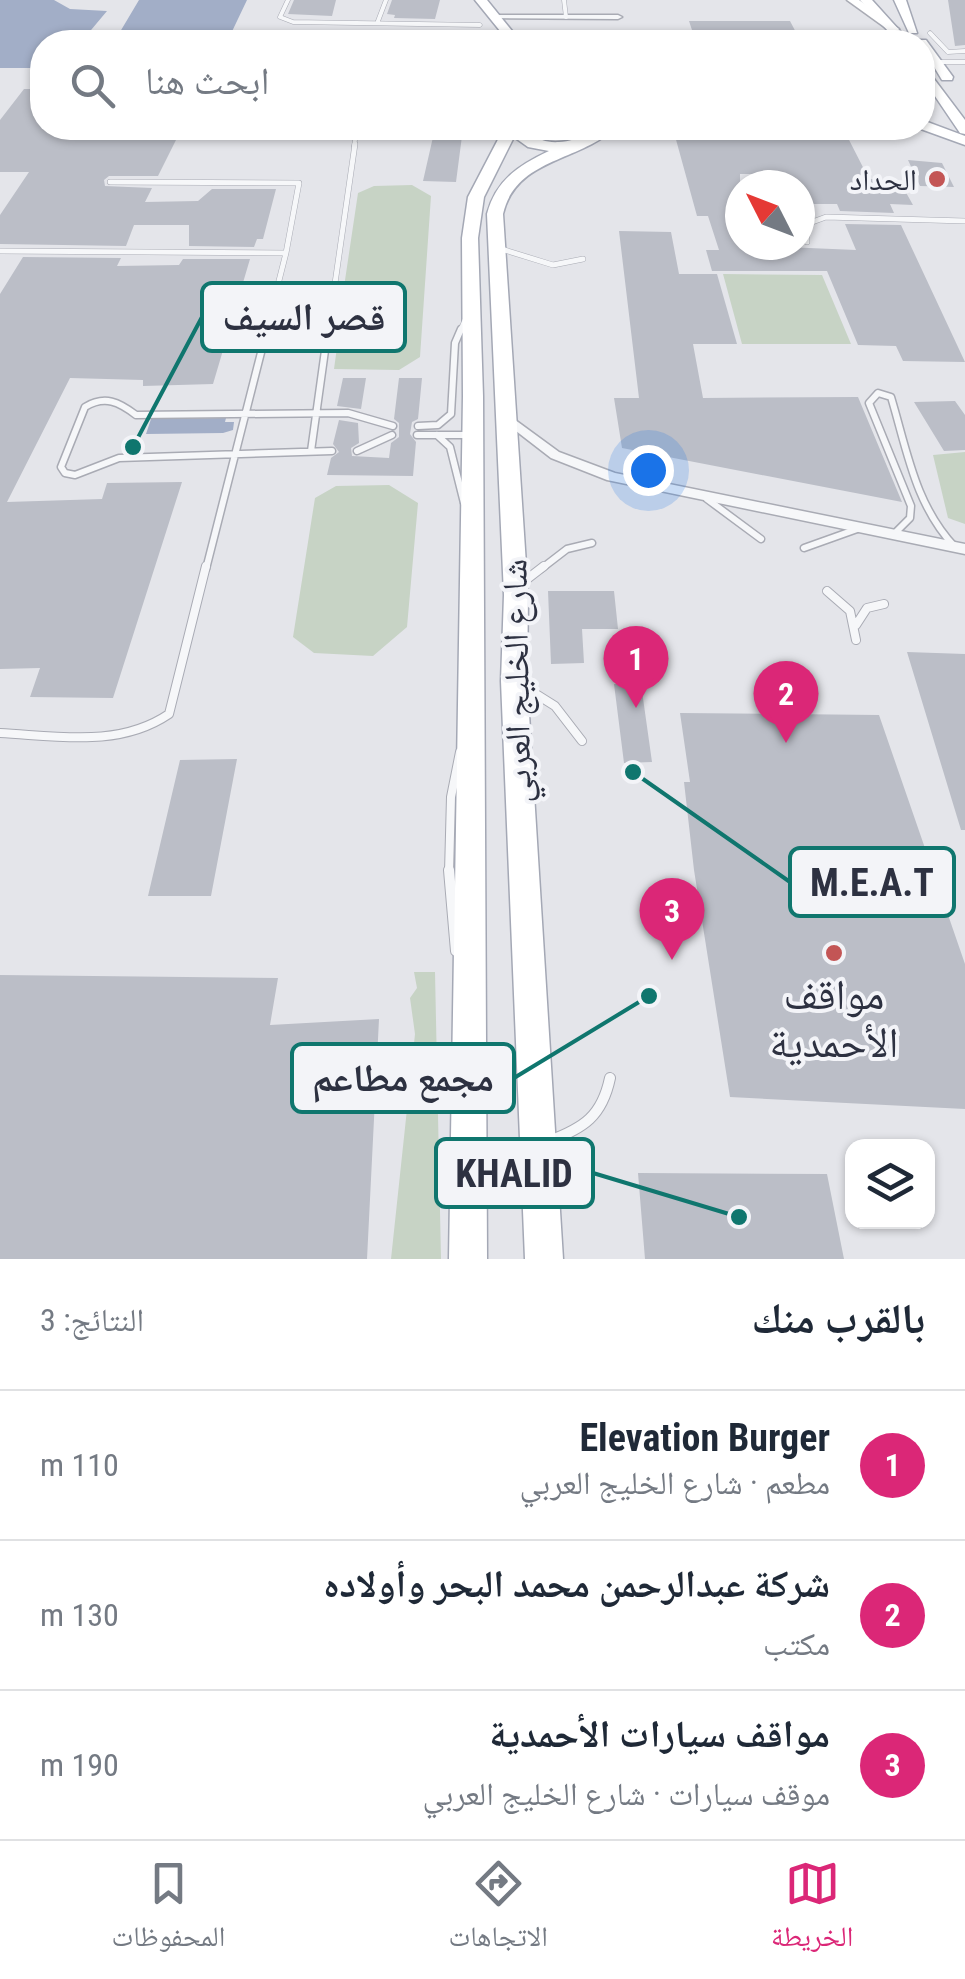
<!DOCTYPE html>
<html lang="ar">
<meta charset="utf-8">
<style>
body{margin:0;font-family:"Roboto Condensed","Noto Naskh Arabic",sans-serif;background:#f2f2f3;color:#1f2937;direction:rtl}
.controls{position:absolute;right:30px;bottom:30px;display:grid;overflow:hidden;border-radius:20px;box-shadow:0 2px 8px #0004}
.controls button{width:90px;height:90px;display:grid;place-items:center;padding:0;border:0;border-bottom:2px solid #e0e1e3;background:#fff;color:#1f2937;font:50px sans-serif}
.compass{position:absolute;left:725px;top:170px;width:90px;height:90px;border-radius:50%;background:#fff;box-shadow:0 2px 8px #0004;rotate:312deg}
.you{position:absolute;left:648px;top:470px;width:35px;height:35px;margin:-25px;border:8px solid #fff;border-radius:50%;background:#1a73e8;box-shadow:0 0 0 15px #1a73e833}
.badge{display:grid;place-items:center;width:65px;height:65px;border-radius:50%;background:#db2777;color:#fff;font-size:32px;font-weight:700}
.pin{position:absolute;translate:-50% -82px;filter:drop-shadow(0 2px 5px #0008)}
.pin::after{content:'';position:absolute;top:52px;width:35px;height:30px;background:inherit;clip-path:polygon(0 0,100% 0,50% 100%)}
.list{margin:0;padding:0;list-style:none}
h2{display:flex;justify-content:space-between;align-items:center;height:130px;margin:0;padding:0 40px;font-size:42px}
h2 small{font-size:32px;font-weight:400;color:#747a83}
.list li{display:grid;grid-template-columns:65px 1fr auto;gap:30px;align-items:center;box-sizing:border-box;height:150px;padding:0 40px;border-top:2px solid #e0e1e3}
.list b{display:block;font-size:38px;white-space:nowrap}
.list p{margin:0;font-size:32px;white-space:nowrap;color:#747a83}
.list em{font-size:32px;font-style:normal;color:#747a83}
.icon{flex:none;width:55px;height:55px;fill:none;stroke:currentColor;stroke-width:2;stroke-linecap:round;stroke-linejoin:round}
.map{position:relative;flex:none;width:965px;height:1259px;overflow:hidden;direction:ltr}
.search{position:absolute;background:#fff;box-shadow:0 2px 8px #0004;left:30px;right:30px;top:30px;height:110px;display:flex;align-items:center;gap:25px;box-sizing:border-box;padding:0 35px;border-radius:40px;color:#747a83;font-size:38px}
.sheet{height:580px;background:#fff}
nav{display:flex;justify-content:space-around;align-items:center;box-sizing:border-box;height:140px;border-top:2px solid #e0e1e3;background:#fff;font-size:28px;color:#747a83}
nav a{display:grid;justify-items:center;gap:5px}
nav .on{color:#db2777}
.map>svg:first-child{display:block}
.green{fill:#c7d3c5}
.water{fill:#a2aec7}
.building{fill:#bbbec7}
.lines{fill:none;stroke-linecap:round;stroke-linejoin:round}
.street-tunnel{stroke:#bfc1c8;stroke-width:8;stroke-dasharray:8 4;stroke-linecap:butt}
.lane-far4-casing{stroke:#a9abb4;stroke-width:5}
.lane-far3-casing{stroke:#a9abb4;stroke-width:6}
.lane-far2-casing{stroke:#a9abb4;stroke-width:9}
.lane-far1-casing{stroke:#a9abb4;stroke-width:10}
.lane-casing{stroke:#a9abb4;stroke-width:12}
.street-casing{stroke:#a9abb4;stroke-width:3}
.secondary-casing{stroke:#a9abb4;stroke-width:3}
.primary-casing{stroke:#a4a8b5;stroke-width:3}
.lane-far4{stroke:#f6f7f9;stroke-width:4}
.lane-far3{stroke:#f6f7f9;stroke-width:5}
.lane-far2{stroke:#f6f7f9;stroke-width:6}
.lane-far1{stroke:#f6f7f9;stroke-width:8}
.lane{stroke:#f6f7f9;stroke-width:10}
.street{fill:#f6f7f9;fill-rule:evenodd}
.secondary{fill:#fff;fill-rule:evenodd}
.primary{fill:#fff;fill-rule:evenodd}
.poi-dot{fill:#c35555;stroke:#f3f4f8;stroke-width:4}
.labels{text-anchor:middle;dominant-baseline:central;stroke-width:8;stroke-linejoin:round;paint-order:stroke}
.far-poi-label{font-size:30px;fill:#2d3141;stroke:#f3f4f8;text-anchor:end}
.street-label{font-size:35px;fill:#2d3141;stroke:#f3f4f8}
.near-poi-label{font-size:42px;fill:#2d3141;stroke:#f3f4f8}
.leader{fill:none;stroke:#0f766e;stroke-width:4}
.callout-dot{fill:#0f766e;stroke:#f3f4f8;stroke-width:4}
.callout{fill:#f3f4f8;stroke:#0f766e;stroke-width:4}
.callout-label{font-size:38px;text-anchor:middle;font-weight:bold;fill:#2d3141}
</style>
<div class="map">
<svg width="965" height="1259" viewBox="0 0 965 1259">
<rect width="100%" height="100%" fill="#e4e5ea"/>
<path class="green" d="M412,185L431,196L420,357L399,370L334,369L338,340L357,341L365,288L344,287L358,193L374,186Z
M723,274L822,275L851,344H742Z
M965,452V524L948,518L933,455Z
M389,485L418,503L407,627L373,656L314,653L293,637L315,498L336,486Z
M414,972H435L441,1259H391L415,1034L410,998L417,988Z"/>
<path class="water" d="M0,0H54L70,9L107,11L81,42H42V68H0Z
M139,0H247L227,42H114Z
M226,418L225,422H234L233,430L223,433L146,434L151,419Z"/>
<path class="building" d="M294,0H336L332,16L288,14Z
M392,0H440L435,19L394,18L395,15L387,14Z
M948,0H965V45L955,46Z
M689,21H790L801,42H696Z
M24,89H42V128H182L158,176H109L104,180L105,186L152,188L145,202L198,201L212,189H276L263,239H257L254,247L189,246V225H134L126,246L0,244V215L29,172H0V120Z
M440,128H456L462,136L456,182L423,181L433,137L440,133Z
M730,128H806L819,140L825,137L831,140L835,133L846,134L869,179L899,180L913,205L890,204L894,213L840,211L837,204H800V185H771L767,174H740V245L856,250L845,224L901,225L965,362L903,361L896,346L858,345L827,271H712L706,250H719L708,216H697L675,136L717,137L716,134H732Z
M908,160L942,163L954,187L920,186Z
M619,231L671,232L679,274H717L737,344H693L703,398L858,397L902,502L622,448L614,398H639Z
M23,257L121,258L117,266L179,265L183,259H250L213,384L143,386V380L70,378L7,502L102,499L107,483L182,482L113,698L30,697L40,668L0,669V294Z
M343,378H366L361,409L337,406Z
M399,378H422L418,419L412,422L410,434L416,442L413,476L327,475L331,458L339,452L333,444L339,420L358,423L359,443L351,448L352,456L389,458L391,443L399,437V423L394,419Z
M955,401L965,415V450L944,451L914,402Z
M548,591H614L618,629H582L584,663L551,664Z
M907,652L965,654V830H961Z
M614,684H641L652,762L624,763Z
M680,713L879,715L965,964V1109L730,1097L694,870L684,782H690Z
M237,759L211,896H148L180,760Z
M0,975L278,978L270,1025L379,1019L367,1259H0Z
M638,1173L827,1174L844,1259H645Z"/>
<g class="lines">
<path class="street-tunnel" d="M434,130H463"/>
<defs>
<path id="lane-far4" d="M288,0L280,17L293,22L480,25
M564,0L566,17
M378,21L386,0
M930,33L948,52L965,51
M936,62H965
M816,128L820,135
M826,128L830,135
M354,146L357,128"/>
<path id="lane-far3" d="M110,182L299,183L286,253
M807,242V224L826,217L965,221
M498,248L553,265L583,259
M0,251L286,253L266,332
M328,332L355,144
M460,332L466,318"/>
<path id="lane-far2" d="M418,426L438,425L451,414L455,343L461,329
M417,435H469
M437,435L450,447L464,503
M311,451L328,329
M332,451L119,458L75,475L65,473L61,467L85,407C105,395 119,402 136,415L348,413L393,426
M357,451L392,435
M707,499L761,539
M894,534L910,518L911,506L869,403L878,393L891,397C907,450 915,505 955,547
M804,548L860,528
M206,569L267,329
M541,569L567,549L592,543"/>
<path id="lane-far1" d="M522,583L544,566
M827,591L850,611L856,640
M856,625L867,608L884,604
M520,684L555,706L582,741
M0,733C58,736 119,748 169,714L206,566
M449,872L451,797L460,752"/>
<path id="lane" d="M449,870L456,951
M549,1141C584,1128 602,1116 610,1078"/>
<path id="street" d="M492,15H618L622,17L618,19L490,18Z
M354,128H434L438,130L434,133L357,132L354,131Z
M460,128L508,129L512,132L508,135L463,133L459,130Z
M507,414L559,452L615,473L965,544V554L607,480L551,458L503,421V415Z"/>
<path id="secondary" d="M847,0H859L899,29L890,31Z"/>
<path id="primary" d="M475,0H487L521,42H509Z
M860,0H872L910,42H898Z
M894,0H906L917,33H909Z
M918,40H926L953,77L952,80H942Z
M922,63L965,120V134L960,133L922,77Z
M922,120L965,136V145L918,128H922Z
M504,128C525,127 536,144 559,142C580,141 595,127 615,128C579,162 516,158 503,214L528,595L527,681L563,1259H525L501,681L504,595L487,214C496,180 519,165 549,151L528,147L514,137L484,197L478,238L483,396L487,1259H449L463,396L462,238L468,197Z"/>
</defs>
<use href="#lane-far4" class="lane-far4-casing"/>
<use href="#lane-far3" class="lane-far3-casing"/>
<use href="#lane-far2" class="lane-far2-casing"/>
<use href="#lane-far1" class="lane-far1-casing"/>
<use href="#lane" class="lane-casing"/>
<use href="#street" class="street-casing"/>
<use href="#secondary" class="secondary-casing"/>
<use href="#primary" class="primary-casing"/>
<use href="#lane-far4" class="lane-far4"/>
<use href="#lane-far3" class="lane-far3"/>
<use href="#lane-far2" class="lane-far2"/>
<use href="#lane-far1" class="lane-far1"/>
<use href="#lane" class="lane"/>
<use href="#street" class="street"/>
<use href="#secondary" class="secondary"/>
<use href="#primary" class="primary"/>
</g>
<g class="poi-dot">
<circle cx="937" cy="179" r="10"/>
<circle cx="834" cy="953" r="10"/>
</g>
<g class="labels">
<g class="far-poi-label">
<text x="917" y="179">الحداد</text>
</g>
<g class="street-label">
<text transform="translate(517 681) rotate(-91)">شارع الخليج العربي</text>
</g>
<g class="near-poi-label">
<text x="834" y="994">مواقف<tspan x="834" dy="48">الأحمدية</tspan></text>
</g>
</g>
<path class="leader" d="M133 447L202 317M633 772L790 882M649 996L514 1078M739 1217L593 1173"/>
<g class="callout-dot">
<circle cx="133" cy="447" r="10"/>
<circle cx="633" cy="772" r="10"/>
<circle cx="649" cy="996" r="10"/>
<circle cx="739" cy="1217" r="10"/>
</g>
<g class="callout">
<rect x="202" y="283" width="203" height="68" rx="10"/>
<rect x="790" y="848" width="164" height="68" rx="10"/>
<rect x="292" y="1044" width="222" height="68" rx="10"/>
<rect x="436" y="1139" width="157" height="68" rx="10"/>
</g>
<g class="callout-label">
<text x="304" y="330">قصر السيف</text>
<text x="872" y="896">M.E.A.T</text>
<text x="403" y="1091">مجمع مطاعم</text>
<text x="514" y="1187">KHALID</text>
</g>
</svg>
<div class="controls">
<button><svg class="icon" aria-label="layers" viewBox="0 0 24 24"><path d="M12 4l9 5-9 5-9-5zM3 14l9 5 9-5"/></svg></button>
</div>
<svg class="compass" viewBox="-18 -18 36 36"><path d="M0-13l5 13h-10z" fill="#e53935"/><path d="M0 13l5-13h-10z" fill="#747a83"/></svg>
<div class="you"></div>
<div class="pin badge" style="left:636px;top:708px">1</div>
<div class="pin badge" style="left:786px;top:743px">2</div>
<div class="pin badge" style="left:672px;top:960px">3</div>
<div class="search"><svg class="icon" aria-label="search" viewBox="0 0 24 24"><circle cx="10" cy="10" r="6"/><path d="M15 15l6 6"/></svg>ابحث هنا</div>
</div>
<section class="sheet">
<h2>بالقرب منك<small>النتائج: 3</small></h2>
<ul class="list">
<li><span class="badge">1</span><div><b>Elevation Burger</b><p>مطعم · شارع الخليج العربي</p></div><em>110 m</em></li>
<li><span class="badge">2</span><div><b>شركة عبدالرحمن محمد البحر وأولاده</b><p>مكتب</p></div><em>130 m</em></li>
<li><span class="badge">3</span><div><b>مواقف سيارات الأحمدية</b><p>موقف سيارات · شارع الخليج العربي</p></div><em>190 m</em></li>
</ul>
</section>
<nav>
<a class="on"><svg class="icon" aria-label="map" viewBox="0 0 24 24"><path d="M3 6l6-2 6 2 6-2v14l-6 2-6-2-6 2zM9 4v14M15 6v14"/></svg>الخريطة</a>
<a><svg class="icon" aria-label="directions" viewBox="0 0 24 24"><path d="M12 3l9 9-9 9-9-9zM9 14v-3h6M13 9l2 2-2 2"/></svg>الاتجاهات</a>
<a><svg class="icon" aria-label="saved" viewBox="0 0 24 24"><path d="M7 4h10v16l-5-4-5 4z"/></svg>المحفوظات</a>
</nav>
